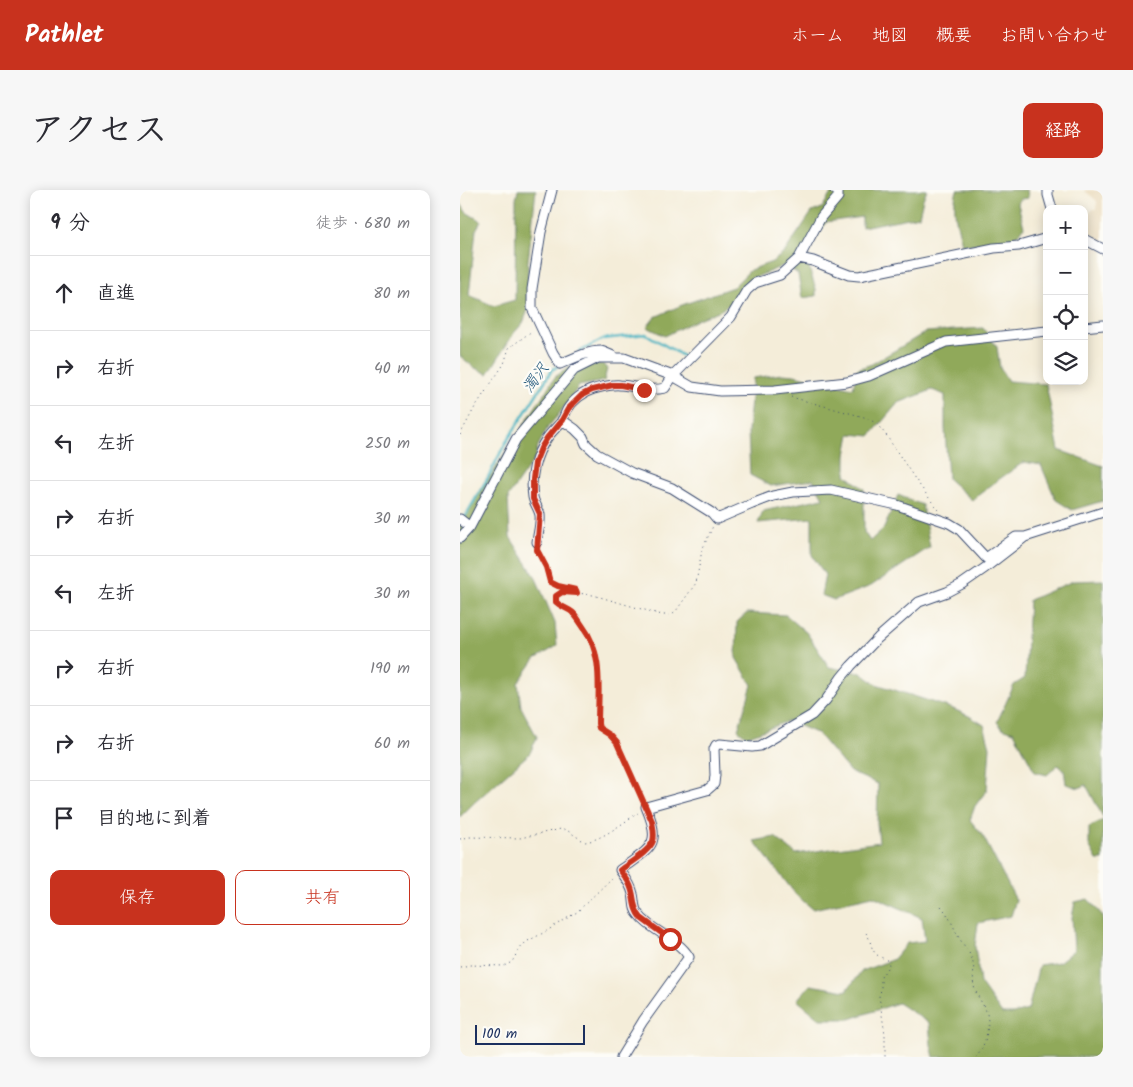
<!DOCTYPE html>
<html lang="ja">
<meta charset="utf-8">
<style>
body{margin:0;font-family:Kalam,"Klee One",sans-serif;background:#f7f7f7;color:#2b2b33}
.controls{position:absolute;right:15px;top:15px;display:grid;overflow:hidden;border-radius:10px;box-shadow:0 2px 12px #0003}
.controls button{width:45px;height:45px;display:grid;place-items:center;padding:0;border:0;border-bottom:1px solid #e1e1e2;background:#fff;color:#2b2b33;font:25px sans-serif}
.scale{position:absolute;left:15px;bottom:12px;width:110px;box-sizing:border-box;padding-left:5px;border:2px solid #1b2f5e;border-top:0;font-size:14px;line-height:18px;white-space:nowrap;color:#1b2f5e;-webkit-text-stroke:4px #fdfcf7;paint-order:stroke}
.stop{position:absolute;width:15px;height:15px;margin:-11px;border:4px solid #c8321e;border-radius:50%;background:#fff}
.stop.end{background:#c8321e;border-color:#fff;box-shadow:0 1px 5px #0008}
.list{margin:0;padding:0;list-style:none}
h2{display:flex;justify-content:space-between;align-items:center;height:65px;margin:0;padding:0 20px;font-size:21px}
h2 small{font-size:16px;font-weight:400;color:#7c7c81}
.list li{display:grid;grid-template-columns:32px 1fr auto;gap:15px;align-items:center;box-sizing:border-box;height:75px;padding:0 20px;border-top:1px solid #e1e1e2}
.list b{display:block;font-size:19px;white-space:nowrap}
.list em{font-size:16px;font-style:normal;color:#7c7c81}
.actions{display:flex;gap:10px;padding:15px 20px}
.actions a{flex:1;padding:11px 0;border:1px solid #c8321e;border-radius:10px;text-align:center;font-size:18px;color:#c8321e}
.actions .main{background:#c8321e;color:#fff}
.icon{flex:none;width:28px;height:28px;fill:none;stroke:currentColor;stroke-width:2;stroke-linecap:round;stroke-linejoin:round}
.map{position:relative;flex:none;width:643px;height:867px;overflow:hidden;border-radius:10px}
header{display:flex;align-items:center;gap:30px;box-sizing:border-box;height:70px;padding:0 25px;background:#c8321e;color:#fff}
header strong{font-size:24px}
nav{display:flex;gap:28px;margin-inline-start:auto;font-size:18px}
.intro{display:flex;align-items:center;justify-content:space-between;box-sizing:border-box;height:120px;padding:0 30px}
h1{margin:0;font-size:35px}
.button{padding:12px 22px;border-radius:10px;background:#c8321e;color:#fff;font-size:18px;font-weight:700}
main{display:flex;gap:30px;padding:0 30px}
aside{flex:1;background:#fff;border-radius:10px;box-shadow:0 2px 12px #0003}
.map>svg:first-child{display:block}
.built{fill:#e9d9ba}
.forest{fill:#90a95a;stroke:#566c5c}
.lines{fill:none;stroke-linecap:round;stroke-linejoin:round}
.stream{stroke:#47b4c3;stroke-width:2.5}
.minor-casing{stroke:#3c4c70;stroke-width:11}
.path{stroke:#3c4c70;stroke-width:1;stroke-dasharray:1 4;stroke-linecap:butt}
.minor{stroke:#fff;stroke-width:9}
.route{stroke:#c8321e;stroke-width:6}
.labels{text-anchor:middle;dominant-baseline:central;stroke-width:4.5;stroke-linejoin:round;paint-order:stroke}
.water-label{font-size:16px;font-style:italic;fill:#2a5e81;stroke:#fdfcf7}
</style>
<header>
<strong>Pathlet</strong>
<nav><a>ホーム</a><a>地図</a><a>概要</a><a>お問い合わせ</a></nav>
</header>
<div class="intro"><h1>アクセス</h1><a class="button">経路</a></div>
<main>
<aside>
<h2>9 分<small>徒歩 · 680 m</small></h2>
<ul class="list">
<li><svg class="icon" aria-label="ahead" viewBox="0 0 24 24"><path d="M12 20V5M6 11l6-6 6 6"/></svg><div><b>直進</b></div><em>80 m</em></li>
<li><svg class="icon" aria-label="right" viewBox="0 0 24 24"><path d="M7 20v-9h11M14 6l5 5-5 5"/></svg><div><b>右折</b></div><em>40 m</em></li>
<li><svg class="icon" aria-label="left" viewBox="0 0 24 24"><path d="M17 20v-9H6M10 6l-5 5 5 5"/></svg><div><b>左折</b></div><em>250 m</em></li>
<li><svg class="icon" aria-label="right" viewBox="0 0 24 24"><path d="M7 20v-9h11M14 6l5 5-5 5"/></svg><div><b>右折</b></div><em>30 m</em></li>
<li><svg class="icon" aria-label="left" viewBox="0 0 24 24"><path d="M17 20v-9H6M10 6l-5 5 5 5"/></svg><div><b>左折</b></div><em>30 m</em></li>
<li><svg class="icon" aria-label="right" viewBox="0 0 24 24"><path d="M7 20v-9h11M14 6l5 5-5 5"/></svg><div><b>右折</b></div><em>190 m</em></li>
<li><svg class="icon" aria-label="right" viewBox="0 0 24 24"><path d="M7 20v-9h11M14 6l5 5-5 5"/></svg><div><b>右折</b></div><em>60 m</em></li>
<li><svg class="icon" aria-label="arrive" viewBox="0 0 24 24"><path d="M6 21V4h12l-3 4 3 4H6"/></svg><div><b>目的地に到着</b></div></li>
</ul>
<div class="actions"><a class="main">保存</a><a>共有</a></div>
</aside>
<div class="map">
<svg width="643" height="867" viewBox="0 0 643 867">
<rect width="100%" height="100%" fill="#fdfcf7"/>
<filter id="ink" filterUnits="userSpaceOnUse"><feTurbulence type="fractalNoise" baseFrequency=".02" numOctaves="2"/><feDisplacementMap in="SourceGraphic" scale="10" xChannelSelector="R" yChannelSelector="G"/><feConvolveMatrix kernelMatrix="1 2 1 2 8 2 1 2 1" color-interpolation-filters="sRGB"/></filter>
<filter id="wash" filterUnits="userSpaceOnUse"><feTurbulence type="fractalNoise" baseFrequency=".0096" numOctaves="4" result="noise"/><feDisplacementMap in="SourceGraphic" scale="20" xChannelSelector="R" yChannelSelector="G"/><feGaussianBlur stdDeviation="1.12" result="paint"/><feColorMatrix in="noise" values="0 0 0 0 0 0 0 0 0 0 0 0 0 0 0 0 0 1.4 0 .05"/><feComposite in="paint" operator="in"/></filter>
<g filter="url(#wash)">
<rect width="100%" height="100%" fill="#f4edd9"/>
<path class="built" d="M624,0H643V57L626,46V27L633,19H636L637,11Z"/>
<path class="forest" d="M58,0H76L68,72V120L63,133L54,143L28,184L15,178L0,166V12L6,22L21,31L16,40L9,105L34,116L55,110L56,9Z
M373,0H467L463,9L459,26L402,37V27L366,32L348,62L350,81L356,99V106L342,108L338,84L325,75L287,91L273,112L261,120L238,129L205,146L187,137L195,127L222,115L273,97L290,80L312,72L324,63L352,22L362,18Z
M497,0H567L568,8L560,9L558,14L564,37L558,45L541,52L502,55C498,36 491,19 497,0Z
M523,138L537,157L540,178L548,191L586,194L599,260L643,276V311L612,320L596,310L581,275L564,272L538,290L512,310L488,289L485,238V205L472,200L438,213L410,246L390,244L386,265V285L404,299V342L410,351L424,338L438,305L462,315L470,357L411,396L374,410L361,405L365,385L352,365V328L298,333L303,321L363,308L353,290L311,296L290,285L288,242L293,188L322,184L334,185L393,198L397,179L412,174L466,142Z
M143,174L147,179L144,191L119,196L99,224L88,237L78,256L75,268L48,307L50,347L75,386L95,433L97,456L75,469L58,493L61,517L77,547L70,563L15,612L0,627V333L95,187L108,178Z
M643,390V627L626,595L619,598L606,594L604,580L598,575L587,585L575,582L554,542L542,538L537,532L554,495L565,488L569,410L613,391Z
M287,423L326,425L347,443L369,477L401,483L416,494L491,518L509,526L524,535L530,557L527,600L515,616L510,630L523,646L556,710L551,726L518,733L515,756L520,793L542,824H553L568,820L579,775L599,772L614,760L612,727L615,712L628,709L643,726V867H474L471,855L469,833L438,813L390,829H360L337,810L350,795L386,801L402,781L434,769L447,753L465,751L462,728L413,706L353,719L337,706L294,651L315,647L336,664L419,652L417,633L418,594L390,582L358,544L328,531L287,547L278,540L292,495L276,468L277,432Z
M643,630V670H637L629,655V637Z"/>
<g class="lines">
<path class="stream" d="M119,162L143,149L186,144L223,166
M2,329L6,325L27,289L45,254L92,180L98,176"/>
</g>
</g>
<g filter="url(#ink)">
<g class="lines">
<defs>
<path id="minor" d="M92,0L81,42L72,99V118L93,163L100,174C112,169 127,161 141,161C145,162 149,164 153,166
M588,0V5L592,19
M624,49L643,59
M339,68L353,71L389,85L399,86L534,58L559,56L587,48
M624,137L643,135
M102,230L115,239L123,247L126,254L137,264L172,283L212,298L252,323L257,329L292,314L313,306L333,302L371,300L437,315L489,333L499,339L526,368L556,347H565L643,322
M0,329L10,337
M0,348L10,337L56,249L114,180L138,168H164L213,186L232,197L260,201L315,200L387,192L409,186L486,152L587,141
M77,352C78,343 81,334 80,325C79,319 74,313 73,307C70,287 75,265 87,248C91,242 97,237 102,231C104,227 105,224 107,220C112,211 123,202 134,199C142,197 152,194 160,195C177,196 188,202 205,198L213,186L271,127L287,100L295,93L320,85L339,68L361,27L378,7V2L375,0
M161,867L183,831L229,767C218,748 192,742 179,725C173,719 175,712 173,704C171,694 165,687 160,680C190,658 203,656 186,617L247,600L254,594L255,585L254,559L256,555L260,554L292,557L300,556L352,525L366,510L381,488L391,476L418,448L459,412L487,402L502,394L525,378L565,347"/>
</defs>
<use href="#minor" class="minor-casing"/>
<path class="path" d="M331,207L404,227L416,233L426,245L455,289L478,320
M0,245L15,217L44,174L49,158L72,141
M77,361L86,377L90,392L98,397L116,399L117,402
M182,609L157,553L150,545L139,538L138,534C138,499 144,465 122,435C119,431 116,425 112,422C107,418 101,417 96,412V406L102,402L117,403L133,405L202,425H210L216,421L236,393L242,360L253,336
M0,649L9,647L60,648L101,639L108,641L125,652C144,649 162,633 178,623
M481,716C490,727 492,734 498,746C503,755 511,763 513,773C515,780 512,788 514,796C516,806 524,814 527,824C530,836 525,858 516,867
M406,743C411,749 410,758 416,764C419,767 424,768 428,771L429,775L421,787V800L419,806L425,844V867
M0,777L10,775L44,776L52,772L58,761L66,752L85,742L117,722L154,686"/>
<use href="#minor" class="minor"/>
</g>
</g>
<g class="lines" filter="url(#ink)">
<path class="route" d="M184,200L161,195H153L132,200L122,205L108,219L102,230L87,248L81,258L75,273L73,289V309L80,324L77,360L86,377L90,392L98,396L116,400L117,403L102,402L96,406V412C101,417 107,418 112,422C116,425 119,431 122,435C144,464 138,499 138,534L139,538L150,545L157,553L192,631C193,638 195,644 193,651C190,661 169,673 160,680C163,684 167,689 169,693C176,706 171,716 181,728L210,749"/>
</g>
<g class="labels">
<g class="water-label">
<text transform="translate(76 188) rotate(-54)">濁沢</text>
</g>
</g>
</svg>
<div class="controls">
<button>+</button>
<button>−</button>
<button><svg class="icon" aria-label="locate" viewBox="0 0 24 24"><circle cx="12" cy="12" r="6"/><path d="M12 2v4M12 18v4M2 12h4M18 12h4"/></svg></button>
<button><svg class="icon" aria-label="layers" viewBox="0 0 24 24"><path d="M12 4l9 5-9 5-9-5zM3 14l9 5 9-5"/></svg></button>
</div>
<div class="scale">100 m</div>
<div class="stop" style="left:210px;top:749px"></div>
<div class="stop end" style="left:184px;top:200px"></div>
</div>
</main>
